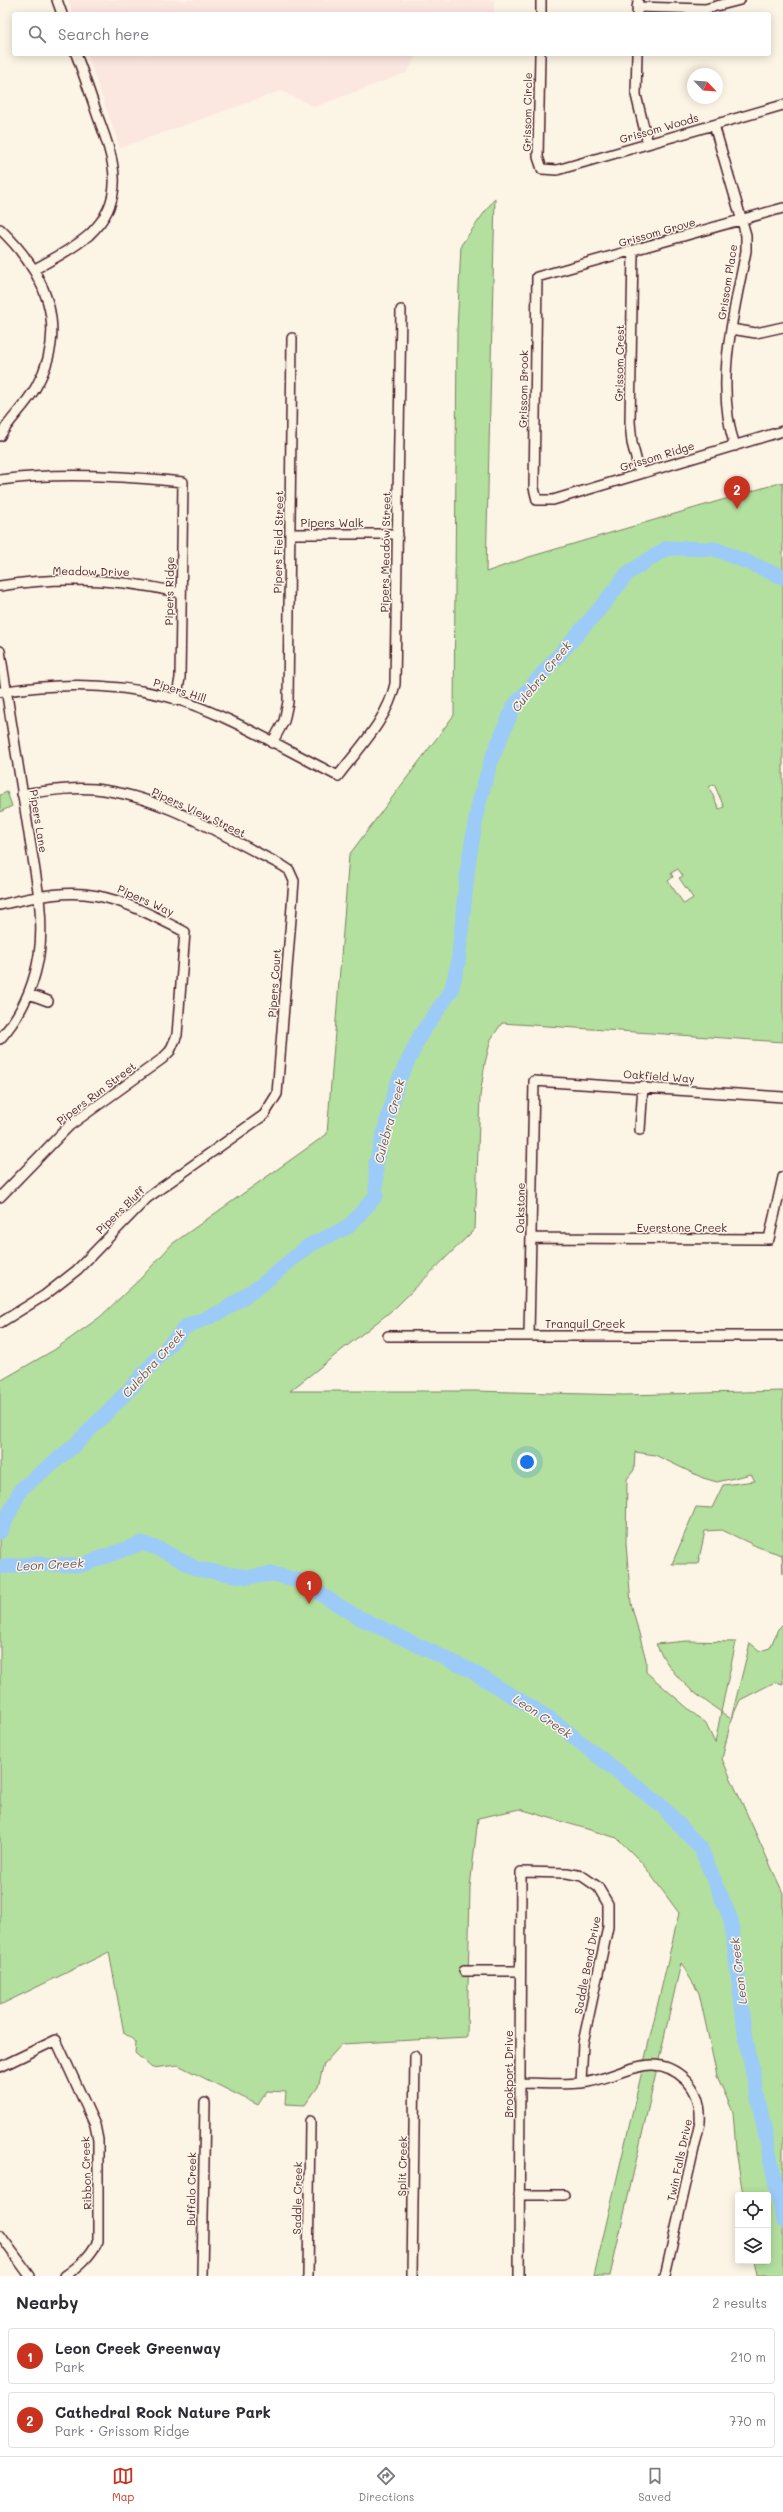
<!DOCTYPE html>
<meta charset="utf-8">
<style>
body{margin:0;font-family:Mali,sans-serif;background:#f2f2f3;color:#2b2b33}
.controls{position:absolute;right:12px;bottom:12px;display:grid;overflow:hidden;border-radius:4px;box-shadow:0 2px 10px #0003}
.controls button{width:36px;height:36px;display:grid;place-items:center;padding:0;border:0;border-bottom:1px solid #e1e1e2;background:#fff;color:#2b2b33;font:20px sans-serif}
.compass{position:absolute;left:687px;top:68px;width:36px;height:36px;border-radius:50%;background:#fff;box-shadow:0 2px 10px #0003;rotate:115deg}
.you{position:absolute;left:527px;top:1462px;width:14px;height:14px;margin:-10px;border:3px solid #fff;border-radius:50%;background:#1a73e8;box-shadow:0 0 0 6px #1a73e833}
.badge{display:grid;place-items:center;width:26px;height:26px;border-radius:50%;background:#c8321e;color:#fff;font-size:13px;font-weight:700}
.pin{position:absolute;translate:-50% -33px;filter:drop-shadow(0 1px 2px #0008)}
.pin::after{content:'';position:absolute;top:21px;width:14px;height:12px;background:inherit;clip-path:polygon(0 0,100% 0,50% 100%)}
.list{margin:0;padding:0;list-style:none}
h2{display:flex;justify-content:space-between;align-items:center;height:52px;margin:0;padding:0 16px;font-size:17px}
h2 small{font-size:13px;font-weight:400;color:#7c7c81}
.list li{display:grid;grid-template-columns:26px 1fr auto;gap:12px;align-items:center;box-sizing:border-box;height:56px;margin:0 8px 8px;padding:0 8px;border:1px solid #e1e1e2;border-radius:4px}
.list b{display:block;font-size:15px;white-space:nowrap}
.list p{margin:0;font-size:13px;white-space:nowrap;color:#7c7c81}
.list em{font-size:13px;font-style:normal;color:#7c7c81}
.icon{flex:none;width:22px;height:22px;fill:none;stroke:currentColor;stroke-width:2;stroke-linecap:round;stroke-linejoin:round}
.map{position:relative;flex:none;width:783px;height:2276px;overflow:hidden}
.search{position:absolute;background:#fff;box-shadow:0 2px 10px #0003;left:12px;right:12px;top:12px;height:44px;display:flex;align-items:center;gap:10px;box-sizing:border-box;padding:0 14px;border-radius:4px;color:#7c7c81;font-size:15px}
.sheet{height:180px;background:#fff}
nav{display:flex;justify-content:space-around;align-items:center;box-sizing:border-box;height:56px;border-top:1px solid #e1e1e2;background:#fff;font-size:11px;color:#7c7c81}
nav a{display:grid;justify-items:center;gap:2px}
nav .on{color:#c8321e}
.map>svg:first-child{display:block}
.built{fill:#fce6e0}
.green{fill:#b3e09e;stroke:#7e8064;fill-rule:evenodd}
.lines{fill:none;stroke-linecap:round;stroke-linejoin:round}
.river{stroke:#9ccbf8;stroke-width:15}
.minor-casing{stroke:#4a1f2b;stroke-width:12}
.minor{stroke:#fcf5e5;stroke-width:9}
.labels{text-anchor:middle;dominant-baseline:central;stroke-width:3;stroke-linejoin:round;paint-order:stroke}
.street-label{font-size:11px;fill:#4a1f2b;stroke:#fcf5e5}
.water-label{font-size:12px;font-style:italic;fill:#635368;stroke:#fcf5e5}
</style>
<div class="map">
<svg width="783" height="2276" viewBox="0 0 783 2276">
<rect width="100%" height="100%" fill="#fcf5e5"/>
<filter id="ink" filterUnits="userSpaceOnUse"><feTurbulence type="fractalNoise" baseFrequency=".025" numOctaves="2"/><feDisplacementMap in="SourceGraphic" scale="8" xChannelSelector="R" yChannelSelector="G"/><feConvolveMatrix kernelMatrix="1 2 1 2 8 2 1 2 1" color-interpolation-filters="sRGB"/></filter>
<g filter="url(#ink)">
<path class="built" d="M68,0H494V14H73Z
M87,54H417L408,72L315,107L281,91L120,148Z"/>
<path class="green" d="M495,198L486,572L529,557L783,482V1042L502,1023L491,1039L485,1063L480,1096L475,1229L395,1308L290,1391H475L624,1395L783,1391V1574L782,1555L758,1547L722,1530L705,1531L698,1564H672L696,1507L712,1508L723,1485L755,1481L751,1474L717,1482L703,1478L655,1455L635,1452L634,1470L627,1479L626,1544L631,1603L646,1660V1672L706,1724L715,1743L721,1712C691,1691 673,1678 656,1644L686,1641L736,1642L721,1712L731,1719L750,1643L760,1651L770,1648L778,1629L783,1624V1684L775,1682L740,1700L731,1720L722,1759L783,1893V2276H757L754,2261H768V2195H743L736,2150L733,2112L717,2076L699,1993L681,1963L610,2276H594L679,1913L642,1863L617,1838L520,1809L478,1818L470,1887L467,2037L342,2044L324,2064L318,2087L305,2105L285,2104L286,2092L267,2091L258,2105L178,2065L152,2068L135,2053L136,2042L124,2033L109,1952L0,2005V1381L54,1350L100,1317L141,1278L172,1244L327,1134L349,855L454,715L457,331L461,245ZM714,784L724,807L719,809L709,787ZM678,869L683,876L679,878L693,898L684,904L668,881L673,877L671,873Z
M7,792L12,806L0,812V795Z"/>
<g class="lines">
<path class="river" d="M0,1532L21,1489L75,1445L130,1389L185,1327L221,1312L259,1287L308,1246L348,1227L376,1196V1163L397,1084L421,1034L451,991L458,964L468,865L479,802L492,758L514,706L597,612L628,573L667,548L715,549L783,577
M0,1567L31,1564L82,1565L142,1543L162,1550L197,1569L248,1577L273,1574L298,1580L356,1616L470,1670L552,1720L663,1807L701,1849L731,1920L746,2039L783,2221"/>
<defs>
<path id="minor" d="M57,0L62,14
M637,7L705,9L740,0
M541,14V0
M637,14L638,0
M540,54L538,157L542,169L557,170L783,105
M637,54L636,95L648,144
M714,125L746,235V251C734,313 714,384 735,446
M783,208L537,277L534,488L537,500H553L783,431
M0,229C45,272 70,327 36,387C26,405 10,419 0,436
M633,252L630,422L632,443L640,474
M35,269C53,259 73,249 89,235C128,199 114,160 98,117C91,96 84,75 76,54
M731,329L756,333L783,327
M0,480C61,472 121,476 183,482L180,678L176,700
M290,534H398
M0,586C60,576 122,579 181,593
M0,651C10,712 19,773 29,834C35,874 45,915 39,955C34,987 21,1015 0,1039
M0,692C55,683 110,682 165,696C220,710 286,750 338,776C359,748 388,719 395,684L401,310
M272,743L284,721L288,702L292,338
M0,905C86,883 109,893 185,932L177,1035L170,1051L162,1059L69,1126L0,1197
M29,994L48,1001
M640,1130L643,1086
M531,1238L769,1239L783,1177
M0,1323L45,1295L77,1270L147,1198L264,1115L277,1094L294,881L289,870L283,866C223,836 163,796 95,789C71,787 47,791 22,794
M529,1335L534,1081L783,1097
M388,1336H783
M464,1971H520
M0,2067L56,2040L95,2125L98,2140V2241C90,2257 79,2266 65,2276
M520,2083C540,2083 561,2085 581,2083C619,2080 651,2046 686,2080C698,2092 701,2107 700,2122L665,2276
M519,2195H564
M0,2235L30,2276
M202,2276L205,2103
M308,2276L310,2121
M412,2276L415,2056
M519,2276L521,1872L567,1873L582,1876L598,1887L608,1904V1927L583,2043L581,2083"/>
</defs>
<use href="#minor" class="minor-casing"/>
<use href="#minor" class="minor"/>
</g>
</g>
<g class="labels">
<g class="street-label">
<text transform="translate(527 112) rotate(-89)">Grissom Circle</text>
<text transform="translate(659 128) rotate(-16)">Grissom Woods</text>
<text transform="translate(657 232) rotate(-16)">Grissom Grove</text>
<text transform="translate(727 282) rotate(-81)">Grissom Place</text>
<text transform="translate(619 363) rotate(-89)">Grissom Crest</text>
<text transform="translate(523 389) rotate(-89)">Grissom Brook</text>
<text transform="translate(657 456) rotate(-17)">Grissom Ridge</text>
<text x="332" y="522">Pipers Walk</text>
<text transform="translate(278 542) rotate(-89)">Pipers Field Street</text>
<text transform="translate(385 552) rotate(-89)">Pipers Meadow Street</text>
<text transform="translate(91 571) rotate(1)">Meadow Drive</text>
<text transform="translate(169 591) rotate(-89)">Pipers Ridge</text>
<text transform="translate(180 690) rotate(18)">Pipers Hill</text>
<text transform="translate(199 812) rotate(25)">Pipers View Street</text>
<text transform="translate(39 821) rotate(81)">Pipers Lane</text>
<text transform="translate(146 900) rotate(24)">Pipers Way</text>
<text transform="translate(274 983) rotate(-86)">Pipers Court</text>
<text transform="translate(659 1076) rotate(4)">Oakfield Way</text>
<text transform="translate(96 1093) rotate(-37)">Pipers Run Street</text>
<text transform="translate(520 1208) rotate(-89)">Oakstone</text>
<text transform="translate(120 1210) rotate(-44)">Pipers Bluff</text>
<text x="682" y="1227">Everstone Creek</text>
<text x="585" y="1323">Tranquil Creek</text>
<text transform="translate(587 1965) rotate(-79)">Saddle Bend Drive</text>
<text transform="translate(508 2074) rotate(-90)">Brookport Drive</text>
<text transform="translate(679 2160) rotate(-78)">Twin Falls Drive</text>
<text transform="translate(402 2166) rotate(-89)">Split Creek</text>
<text transform="translate(86 2173) rotate(-92)">Ribbon Creek</text>
<text transform="translate(191 2189) rotate(-89)">Buffalo Creek</text>
<text transform="translate(297 2198) rotate(-89)">Saddle Creek</text>
</g>
<g class="water-label">
<text transform="translate(541 676) rotate(-51)">Culebra Creek</text>
<text transform="translate(389 1121) rotate(-75)">Culebra Creek</text>
<text transform="translate(153 1363) rotate(-48)">Culebra Creek</text>
<text transform="translate(50 1564) rotate(-3)">Leon Creek</text>
<text transform="translate(543 1716) rotate(34)">Leon Creek</text>
<text transform="translate(738 1971) rotate(-97)">Leon Creek</text>
</g>
</g>
</svg>
<div class="controls">
<button><svg class="icon" aria-label="locate" viewBox="0 0 24 24"><circle cx="12" cy="12" r="6"/><path d="M12 2v4M12 18v4M2 12h4M18 12h4"/></svg></button>
<button><svg class="icon" aria-label="layers" viewBox="0 0 24 24"><path d="M12 4l9 5-9 5-9-5zM3 14l9 5 9-5"/></svg></button>
</div>
<svg class="compass" viewBox="-18 -18 36 36"><path d="M0-13l5 13h-10z" fill="#e53935"/><path d="M0 13l5-13h-10z" fill="#7c7c81"/></svg>
<div class="you"></div>
<div class="pin badge" style="left:309px;top:1604px">1</div>
<div class="pin badge" style="left:737px;top:509px">2</div>
<div class="search"><svg class="icon" aria-label="search" viewBox="0 0 24 24"><circle cx="10" cy="10" r="6"/><path d="M15 15l6 6"/></svg>Search here</div>
</div>
<section class="sheet">
<h2>Nearby<small>2 results</small></h2>
<ul class="list">
<li><span class="badge">1</span><div><b>Leon Creek Greenway</b><p>Park</p></div><em>210 m</em></li>
<li><span class="badge">2</span><div><b>Cathedral Rock Nature Park</b><p>Park · Grissom Ridge</p></div><em>770 m</em></li>
</ul>
</section>
<nav>
<a class="on"><svg class="icon" aria-label="map" viewBox="0 0 24 24"><path d="M3 6l6-2 6 2 6-2v14l-6 2-6-2-6 2zM9 4v14M15 6v14"/></svg>Map</a>
<a><svg class="icon" aria-label="directions" viewBox="0 0 24 24"><path d="M12 3l9 9-9 9-9-9zM9 14v-3h6M13 9l2 2-2 2"/></svg>Directions</a>
<a><svg class="icon" aria-label="saved" viewBox="0 0 24 24"><path d="M7 4h10v16l-5-4-5 4z"/></svg>Saved</a>
</nav>
